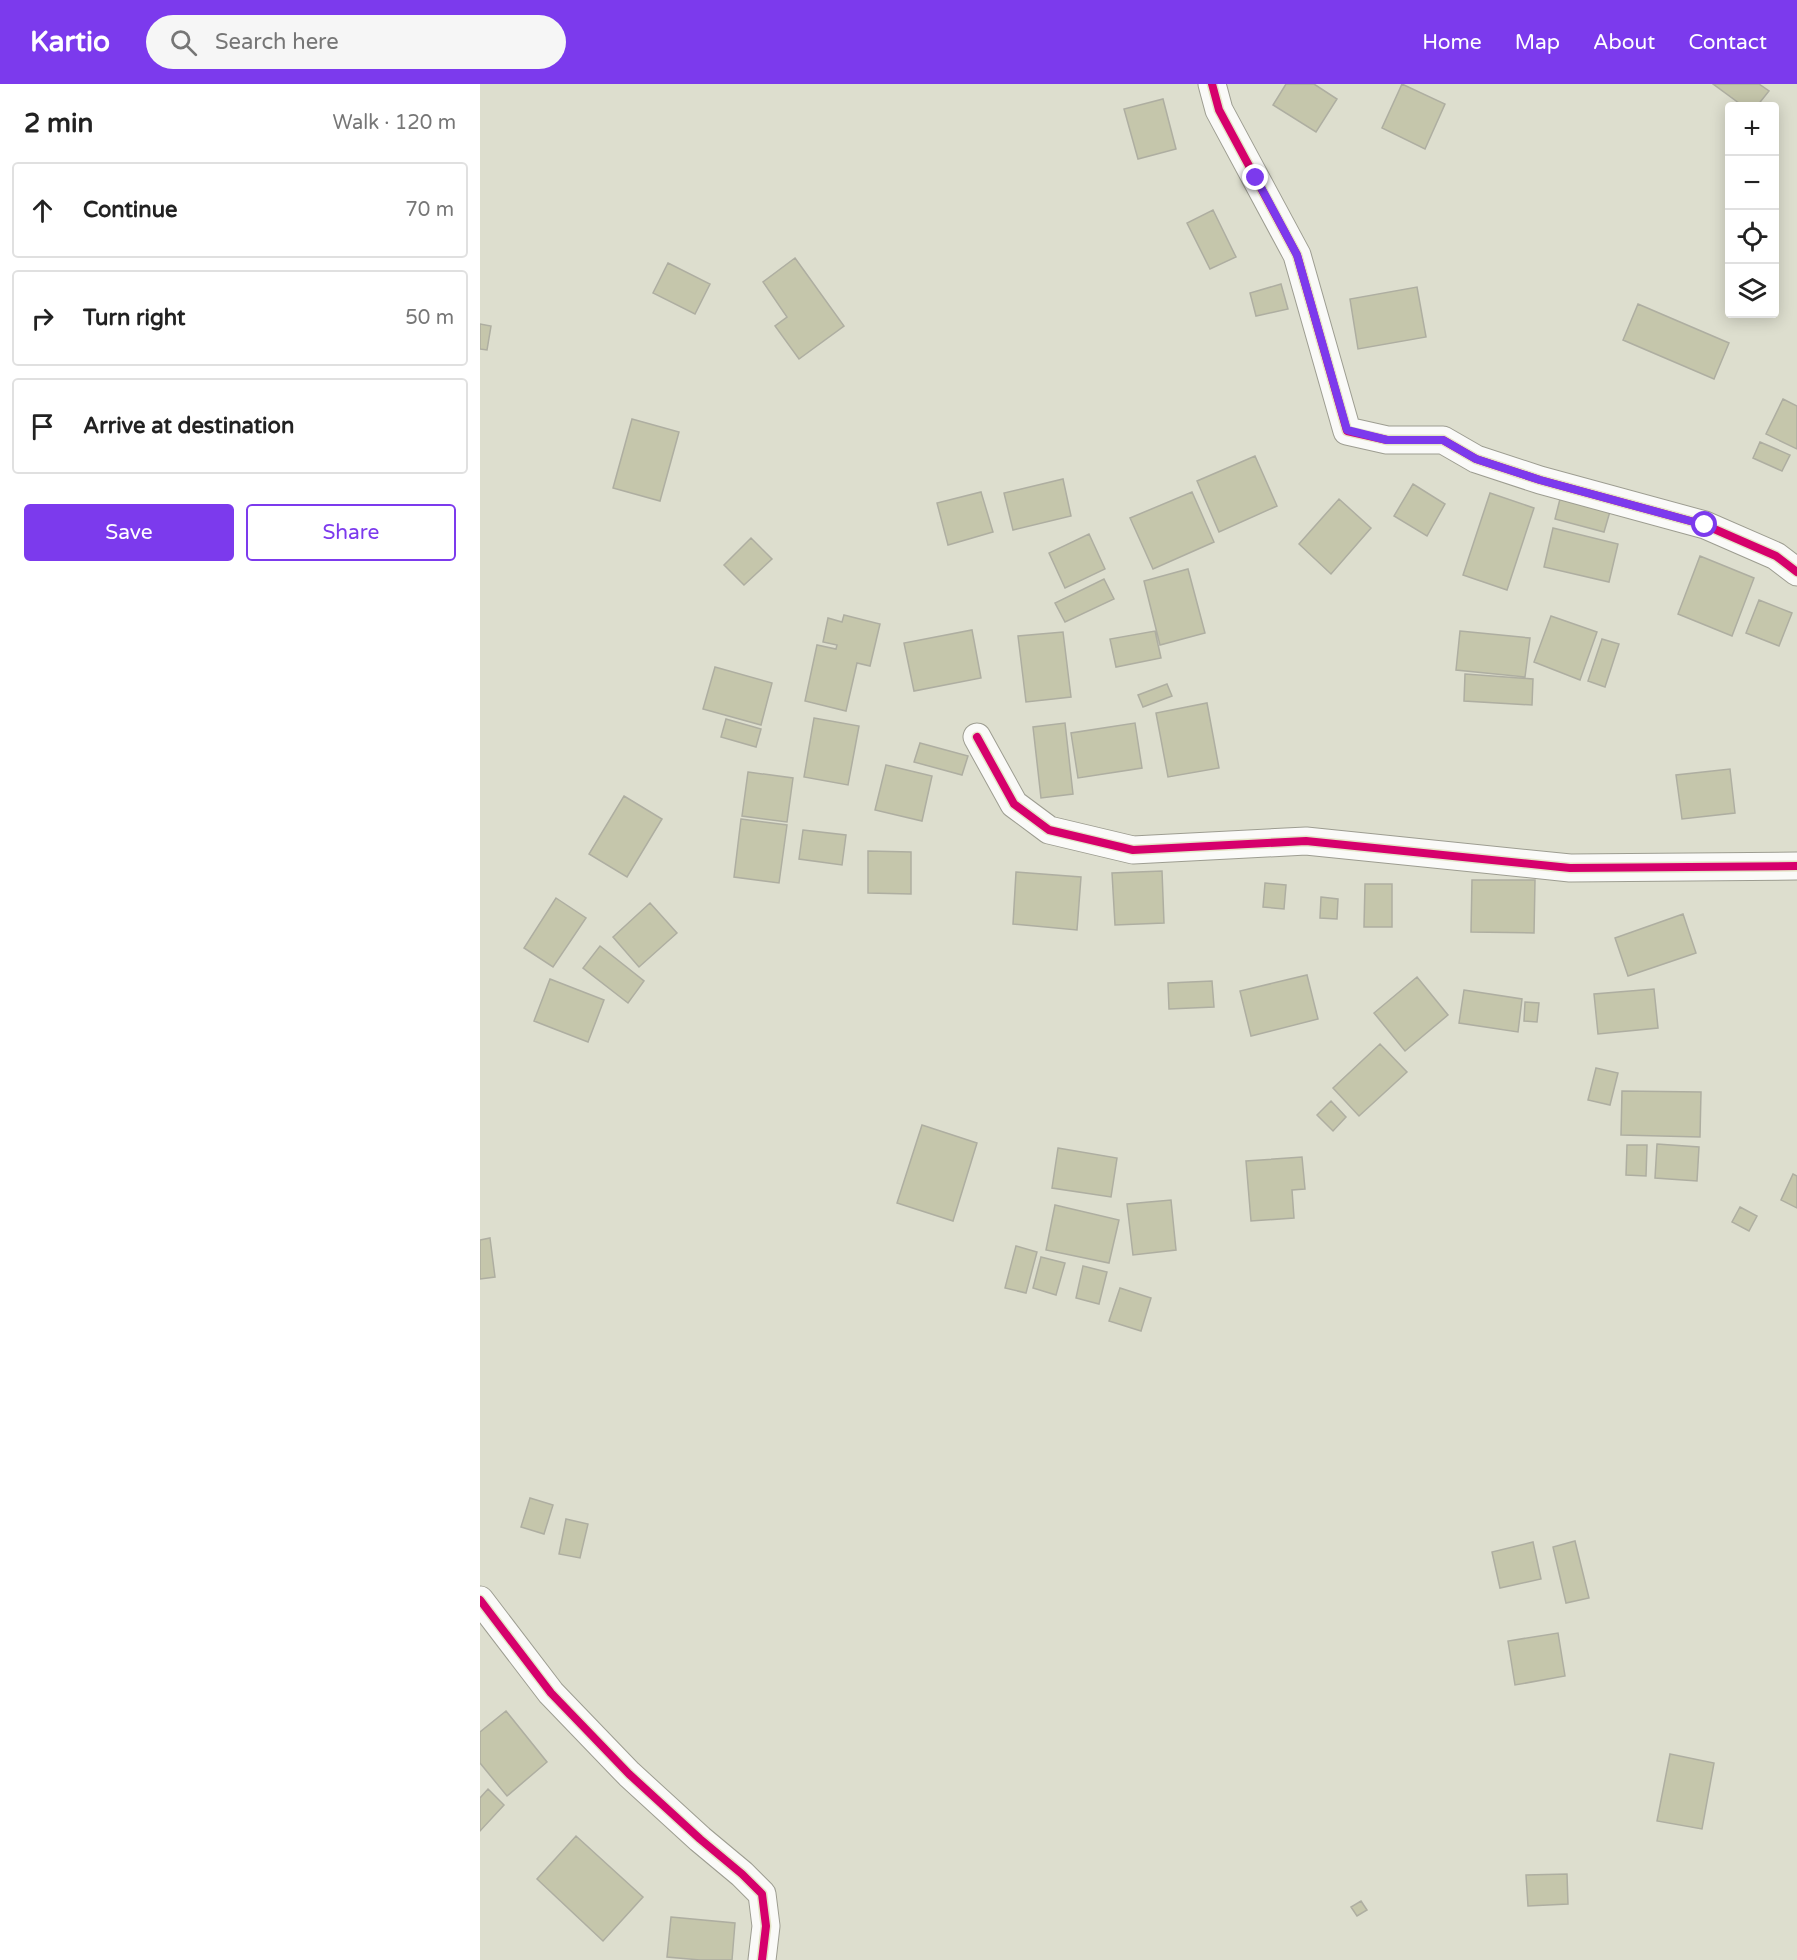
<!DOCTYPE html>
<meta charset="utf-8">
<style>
body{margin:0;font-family:"Varela Round",sans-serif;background:#f6f6f6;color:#222}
.controls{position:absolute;right:18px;top:18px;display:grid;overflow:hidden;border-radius:6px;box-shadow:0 3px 15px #0003}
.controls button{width:54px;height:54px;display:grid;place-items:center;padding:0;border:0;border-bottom:2px solid #e0e0e0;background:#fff;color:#222;font:30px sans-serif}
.stop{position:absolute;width:18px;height:18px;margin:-14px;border:4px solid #7c3aed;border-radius:50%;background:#fff}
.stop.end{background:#7c3aed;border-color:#fff;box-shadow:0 2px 6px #0008}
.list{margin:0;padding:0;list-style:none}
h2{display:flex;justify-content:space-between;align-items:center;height:78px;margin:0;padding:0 24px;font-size:26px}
h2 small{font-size:20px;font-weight:400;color:#767676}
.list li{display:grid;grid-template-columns:39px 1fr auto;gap:18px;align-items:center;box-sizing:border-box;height:96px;margin:0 12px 12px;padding:0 12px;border:2px solid #e0e0e0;border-radius:6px}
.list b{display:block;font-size:22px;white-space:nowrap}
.list em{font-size:20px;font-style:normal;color:#767676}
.actions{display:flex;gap:12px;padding:18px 24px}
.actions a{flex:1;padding:14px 0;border:2px solid #7c3aed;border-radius:6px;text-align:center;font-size:21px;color:#7c3aed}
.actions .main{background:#7c3aed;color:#fff}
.icon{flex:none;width:33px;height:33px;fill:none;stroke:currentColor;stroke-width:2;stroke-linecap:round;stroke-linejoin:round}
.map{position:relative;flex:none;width:1317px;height:1876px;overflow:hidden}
header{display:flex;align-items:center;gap:36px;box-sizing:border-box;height:84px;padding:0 30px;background:#7c3aed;color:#fff}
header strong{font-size:28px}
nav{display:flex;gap:33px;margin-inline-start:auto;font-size:21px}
.search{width:420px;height:54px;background:#f6f6f6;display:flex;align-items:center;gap:15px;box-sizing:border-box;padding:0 21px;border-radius:33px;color:#767676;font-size:22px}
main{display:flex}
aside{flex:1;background:#fff}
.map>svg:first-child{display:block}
.building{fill:#c5c6ab;stroke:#aeaea1;stroke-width:1.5}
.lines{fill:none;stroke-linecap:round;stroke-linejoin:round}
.street-casing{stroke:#9d9d91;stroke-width:29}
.street{stroke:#fafaf8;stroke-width:27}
.cycleway-casing{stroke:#e3e5c7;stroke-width:11}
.cycleway{stroke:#d6006c;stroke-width:8}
.route{stroke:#7c3aed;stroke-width:8}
</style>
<header>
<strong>Kartio</strong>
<div class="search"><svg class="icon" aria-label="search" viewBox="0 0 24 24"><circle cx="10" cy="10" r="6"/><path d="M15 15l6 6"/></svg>Search here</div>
<nav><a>Home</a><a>Map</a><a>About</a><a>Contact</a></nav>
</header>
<main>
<aside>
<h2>2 min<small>Walk · 120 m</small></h2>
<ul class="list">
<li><svg class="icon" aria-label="ahead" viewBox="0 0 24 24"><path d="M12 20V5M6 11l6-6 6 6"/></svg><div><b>Continue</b></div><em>70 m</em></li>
<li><svg class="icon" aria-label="right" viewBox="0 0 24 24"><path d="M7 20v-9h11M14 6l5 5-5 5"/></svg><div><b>Turn right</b></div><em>50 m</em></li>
<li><svg class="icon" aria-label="arrive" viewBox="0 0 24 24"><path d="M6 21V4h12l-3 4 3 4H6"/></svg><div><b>Arrive at destination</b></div></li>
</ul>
<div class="actions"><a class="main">Save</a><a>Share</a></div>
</aside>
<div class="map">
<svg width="1317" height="1876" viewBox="0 0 1317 1876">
<rect width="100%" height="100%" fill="#dddece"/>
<path class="building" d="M806,0H834L857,15L836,48L793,21Z
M922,0L965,20L945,65L902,44Z
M1233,0H1279L1289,7L1277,22H1263Z
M683,15L696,65L658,75L644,25Z
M733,126L756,173L730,185L707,139Z
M315,174L364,242L319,275L295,242L307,233L283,198Z
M188,179L230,200L215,230L173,209Z
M801,200L808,225L776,232L770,209Z
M937,203L946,253L878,265L870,215Z
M1158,220L1249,259L1234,295L1143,256Z
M0,240L11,242L7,266L0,265Z
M1303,315L1317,322V365L1286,350Z
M152,335L199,348L180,417L133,404Z
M1280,358L1310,371L1302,387L1273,374Z
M775,372L797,422L739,448L717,397Z
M583,395L591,432L533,446L524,409Z
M933,400L965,420L947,452L914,432Z
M501,408L513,448L468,461L457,419Z
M712,408L734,458L673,485L650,434Z
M1010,409L1054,424L1027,506L983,491Z
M1081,411L1131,424L1124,448L1075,435Z
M859,415L891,444L851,490L819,460Z
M1073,444L1138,460L1129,498L1064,483Z
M609,450L625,485L585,504L569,469Z
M271,454L292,475L264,501L244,481Z
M1220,472L1274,494L1252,552L1198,530Z
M708,485L725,549L680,561L664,497Z
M624,495L634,515L585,538L575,519Z
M1279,516L1312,529L1299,562L1266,549Z
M364,531L400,540L390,582L377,579L366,627L325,617L337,561L356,565L357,561L343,558L348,534L362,538Z
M1071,532L1117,548L1100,596L1054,578Z
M492,546L501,594L434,607L424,559Z
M675,547L681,574L636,583L630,555Z
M980,547L1050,554L1045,593L976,586Z
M583,548L591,613L546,618L538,552Z
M1122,555L1139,560L1125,603L1108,597Z
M235,583L292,599L281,641L223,625Z
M985,590L1053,595L1052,621L984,617Z
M687,600L692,612L663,623L658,611Z
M727,619L739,684L688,693L676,629Z
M334,634L379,642L368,701L324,693Z
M246,635L281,645L276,663L241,653Z
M585,639L593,710L561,714L553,643Z
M655,639L662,684L598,694L591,649Z
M440,659L488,672L482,691L434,678Z
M406,681L452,692L442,737L395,726Z
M1250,685L1255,729L1202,735L1196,691Z
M268,688L313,694L307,738L262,732Z
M144,712L182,735L147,793L109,770Z
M261,735L307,741L299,799L254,793Z
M323,746L366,751L362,781L319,775Z
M388,767L431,768V810L388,809Z
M682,787L684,839L635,841L632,789Z
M536,788L601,793L597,846L533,840Z
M992,796H1055L1054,849L991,848Z
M785,799L806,801L804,825L783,823Z
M885,800H912V843H884Z
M841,813L858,815L857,835L840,834Z
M76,814L106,834L73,883L44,864Z
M170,819L197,849L159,883L133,853Z
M1203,830L1216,869L1148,892L1135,854Z
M120,862L164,897L148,919L103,884Z
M827,891L838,935L771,952L760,907Z
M937,893L968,931L925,967L894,929Z
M70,895L124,916L108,958L54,937Z
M732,897L734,923L689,925L688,899Z
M1174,905L1178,944L1118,950L1114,910Z
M984,906L1042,915L1038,948L979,939Z
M1045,918L1059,919L1057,938L1044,937Z
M900,960L927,988L879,1032L853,1004Z
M1116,984L1138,989L1130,1021L1108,1016Z
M1142,1007L1221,1008L1220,1053L1141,1051Z
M851,1017L866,1033L853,1047L837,1031Z
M442,1041L497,1059L473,1137L417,1119Z
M1177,1060L1219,1063L1217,1097L1175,1094Z
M1147,1061H1167L1166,1092L1146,1091Z
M578,1064L637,1074L631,1113L572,1104Z
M822,1073L825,1105L812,1106L814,1134L771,1137L766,1077Z
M1313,1090L1317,1092V1124L1301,1116Z
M691,1116L696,1166L653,1171L647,1120Z
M575,1121L639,1136L629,1179L566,1166Z
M1260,1123L1277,1132L1269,1147L1252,1138Z
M10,1154L15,1193L0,1195V1156Z
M536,1162L557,1168L546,1209L525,1204Z
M561,1173L585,1179L576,1211L553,1204Z
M603,1182L627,1188L619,1220L596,1214Z
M640,1204L671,1214L661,1247L629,1237Z
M50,1414L73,1421L64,1450L41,1443Z
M86,1435L108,1440L100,1474L79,1470Z
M1095,1457L1109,1514L1086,1519L1073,1463Z
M1053,1458L1061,1495L1020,1504L1012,1468Z
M1078,1549L1085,1592L1035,1601L1028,1557Z
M26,1627L67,1678L27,1712L0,1679V1648Z
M1190,1670L1234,1679L1222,1745L1177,1737Z
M8,1705L24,1721L0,1747V1714Z
M96,1752L163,1813L123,1857L57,1795Z
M1087,1790L1088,1820L1048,1822L1046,1791Z
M881,1817L887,1826L877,1832L871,1823Z
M191,1833L255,1839L252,1876H220L187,1873Z"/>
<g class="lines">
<defs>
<path id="street" d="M732,0L739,26L817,171L867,347L907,356H963L996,375L1060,396L1225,441L1296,472L1317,488
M497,653L534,720L569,746L653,766L826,757L1090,784L1317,782
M0,1516L71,1609L149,1690L220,1755L262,1790L282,1810L286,1842L282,1876"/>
</defs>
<use href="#street" class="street-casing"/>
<use href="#street" class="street"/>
<defs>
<path id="cycleway" d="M732,0L739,26L817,171L867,347L907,356H963L996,375L1060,396L1225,441L1296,472L1317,488
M497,653L534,720L569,746L653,766L826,757L1090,784L1317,782
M0,1516L71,1609L149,1690L220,1755L262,1790L282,1810L286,1842L282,1876"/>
</defs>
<use href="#cycleway" class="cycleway-casing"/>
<use href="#cycleway" class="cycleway"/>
</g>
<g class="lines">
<path class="route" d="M776,94L817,171L867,346L907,356H963L996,375L1060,396L1225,441"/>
</g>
</svg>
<div class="controls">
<button>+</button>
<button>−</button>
<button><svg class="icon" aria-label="locate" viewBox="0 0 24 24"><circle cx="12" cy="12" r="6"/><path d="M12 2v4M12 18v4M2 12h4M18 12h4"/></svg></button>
<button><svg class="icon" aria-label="layers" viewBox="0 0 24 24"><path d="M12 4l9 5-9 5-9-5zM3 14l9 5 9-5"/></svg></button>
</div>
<div class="stop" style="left:1225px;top:441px"></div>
<div class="stop end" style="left:776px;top:94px"></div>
</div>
</main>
